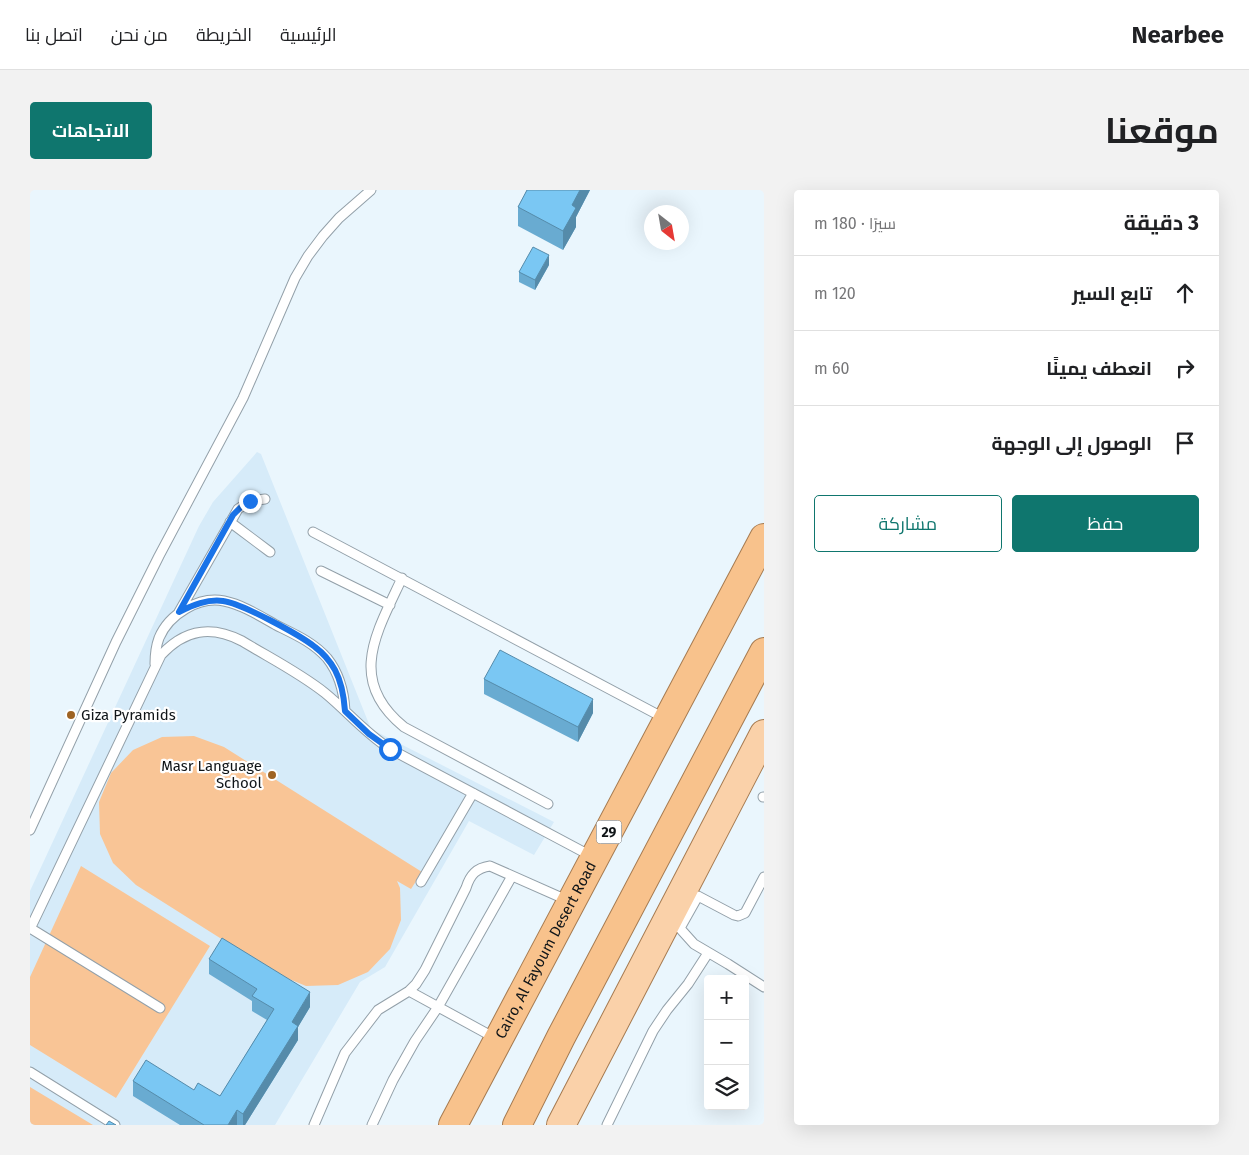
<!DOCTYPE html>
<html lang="ar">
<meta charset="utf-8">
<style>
body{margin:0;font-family:"Fira Sans",Cairo,sans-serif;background:#f2f2f2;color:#202124;direction:rtl}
.controls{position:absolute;right:15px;bottom:15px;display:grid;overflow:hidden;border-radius:5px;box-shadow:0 5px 20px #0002}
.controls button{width:45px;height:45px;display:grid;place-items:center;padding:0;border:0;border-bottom:1px solid #e0e0e0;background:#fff;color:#202124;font:25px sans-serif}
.compass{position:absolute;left:614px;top:15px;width:45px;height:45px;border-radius:50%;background:#fff;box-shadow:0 5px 20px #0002;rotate:149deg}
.stop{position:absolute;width:15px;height:15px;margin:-11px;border:4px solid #1a73e8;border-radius:50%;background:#fff}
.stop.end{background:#1a73e8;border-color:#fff;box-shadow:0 1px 5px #0008}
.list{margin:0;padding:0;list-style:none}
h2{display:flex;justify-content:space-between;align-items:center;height:65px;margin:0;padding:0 20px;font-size:21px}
h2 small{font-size:16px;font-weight:400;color:#757577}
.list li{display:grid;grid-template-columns:32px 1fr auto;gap:15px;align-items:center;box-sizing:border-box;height:75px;padding:0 20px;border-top:1px solid #e0e0e0}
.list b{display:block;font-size:19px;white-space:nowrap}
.list em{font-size:16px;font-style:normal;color:#757577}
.actions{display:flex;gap:10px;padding:15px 20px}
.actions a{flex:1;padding:11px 0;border:1px solid #0f766e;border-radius:5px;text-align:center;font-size:18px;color:#0f766e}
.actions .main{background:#0f766e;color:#fff}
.icon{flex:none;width:28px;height:28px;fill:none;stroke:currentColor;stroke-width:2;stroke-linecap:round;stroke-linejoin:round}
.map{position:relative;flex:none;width:734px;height:935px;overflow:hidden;direction:ltr;border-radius:5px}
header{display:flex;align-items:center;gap:30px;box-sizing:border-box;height:70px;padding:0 25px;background:#fff;border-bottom:1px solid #e0e0e0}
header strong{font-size:24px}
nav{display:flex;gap:28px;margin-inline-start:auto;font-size:18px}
.intro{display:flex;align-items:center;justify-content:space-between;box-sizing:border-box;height:120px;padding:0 30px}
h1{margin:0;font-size:35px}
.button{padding:12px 22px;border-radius:5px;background:#0f766e;color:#fff;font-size:18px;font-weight:700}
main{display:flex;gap:30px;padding:0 30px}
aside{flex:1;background:#fff;border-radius:5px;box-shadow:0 5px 20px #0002}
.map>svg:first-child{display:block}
.built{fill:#d6ebf9}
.green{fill:#f9c596}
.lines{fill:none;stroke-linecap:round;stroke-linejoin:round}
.service-casing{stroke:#93a0a9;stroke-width:11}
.primary-casing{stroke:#a67b51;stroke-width:30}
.trunk-casing{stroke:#a67b51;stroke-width:30}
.service{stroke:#fff;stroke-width:9}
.primary{stroke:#fad1a9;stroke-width:28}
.trunk{stroke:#f8c28c;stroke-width:28}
.wall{fill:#69abd1}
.shaded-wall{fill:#558baa}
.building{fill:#7ac7f3;stroke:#558baa}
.route{stroke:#1a73e8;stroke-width:6}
.poi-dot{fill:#9e6323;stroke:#fff;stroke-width:2}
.labels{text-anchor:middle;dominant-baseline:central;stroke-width:4.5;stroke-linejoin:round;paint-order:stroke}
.shield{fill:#fff;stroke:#585b5d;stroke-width:1}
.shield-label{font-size:14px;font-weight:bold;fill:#101518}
.poi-label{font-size:15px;fill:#101518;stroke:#fff;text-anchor:start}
.street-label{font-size:15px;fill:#101518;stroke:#fff}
</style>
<header>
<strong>Nearbee</strong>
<nav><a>الرئيسية</a><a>الخريطة</a><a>من نحن</a><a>اتصل بنا</a></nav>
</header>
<div class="intro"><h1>موقعنا</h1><a class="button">الاتجاهات</a></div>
<main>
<aside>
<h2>3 دقيقة<small>سيرًا · 180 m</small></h2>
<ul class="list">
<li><svg class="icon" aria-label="ahead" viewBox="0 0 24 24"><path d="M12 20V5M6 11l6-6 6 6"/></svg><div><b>تابع السير</b></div><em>120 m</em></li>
<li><svg class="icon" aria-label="right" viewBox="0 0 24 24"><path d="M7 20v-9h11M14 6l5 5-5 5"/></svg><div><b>انعطف يمينًا</b></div><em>60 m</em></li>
<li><svg class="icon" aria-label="arrive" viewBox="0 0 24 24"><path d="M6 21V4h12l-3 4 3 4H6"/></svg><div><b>الوصول إلى الوجهة</b></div></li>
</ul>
<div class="actions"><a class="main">حفظ</a><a>مشاركة</a></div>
</aside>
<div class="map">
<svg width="734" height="935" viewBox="0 0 734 935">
<rect width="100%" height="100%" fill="#eaf6fd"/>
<path class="built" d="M227,262L231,264L341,539L524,632L504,665L439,631L355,777L330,792L245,935H0V701L169,336L183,312Z"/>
<path class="green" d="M164,546L194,557L392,682L381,699L367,691L370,698L371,730L360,759L338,782L308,795L276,796L247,784L106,695L83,673L70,644L69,612L81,583L103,560L132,547Z
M51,676L180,756L86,908L0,855V787Z
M0,897L63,935H0Z"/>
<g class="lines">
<defs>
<path id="service" d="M200,332L240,362
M283,342L634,528
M291,381L360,415
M372,388C347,442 316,490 374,537L518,614
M149,422L208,319L220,311L235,309
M125,474C125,465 126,456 129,448C139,424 169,406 194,411C213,415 230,426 246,435C264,444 283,452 297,468C309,483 314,502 315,521
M733,607H734
M0,640L86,452L129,366L213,208L265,88L278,66L293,46L309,28L341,0
M391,692L443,603
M646,734L664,754L698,774L734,797
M0,738L130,818
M650,738L668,706L704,725L708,726L715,723L734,687
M0,739L131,465C155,439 181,435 212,451C240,468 270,483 295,503C317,521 335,543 360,559L563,667
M379,801L465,848
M0,882L85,935
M284,935L315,863L348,820L379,801L386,794L395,780L436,698C440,685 446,678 460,676L539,711
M342,935L363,890L385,851L408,817L482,686
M577,935L623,841L637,820L658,794L678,763"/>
<path id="primary" d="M531,935L734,544"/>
<g id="trunk">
<path id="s1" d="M423,935L734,348"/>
<path d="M487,935L531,847L734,462"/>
</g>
</defs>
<use href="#service" class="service-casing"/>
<use href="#primary" class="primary-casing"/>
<use href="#trunk" class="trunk-casing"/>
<use href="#service" class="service"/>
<use href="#primary" class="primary"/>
<use href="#trunk" class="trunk"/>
</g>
<path class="wall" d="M497,0H560L546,27V37L533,60L488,36V17Z
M519,75L505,100L489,92V82Z
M454,489L563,523L548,552L454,504Z
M179,769L280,817L268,837V850L215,935H150L103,906V891L164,900L190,906L237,830L222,821V811L179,784Z"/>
<path class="shaded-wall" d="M550,0H560L546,27V37L533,60V41L542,15Z
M519,65V75L505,100V90Z
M563,509V523L548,552V537Z
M280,802V817L268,837V850L215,935H213V924L262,832Z
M207,920V935H198Z"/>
<path class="building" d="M497,0H550L542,15L546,18L533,41L488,17Z
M503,57L519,65L505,90L489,82Z
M470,460L563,509L548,537L454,489Z
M192,748L280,802L262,832L268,836L213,924L207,920L198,935H174L103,891L116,870L164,900L168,893L190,906L244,819L222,806L227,799L179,769Z
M79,931L86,935H76Z"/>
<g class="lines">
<path class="route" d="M220,311L214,314L203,325L149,422C163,415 177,409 193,411C211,413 270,445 285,457C293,463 300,471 305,480C312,493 314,507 315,521L339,544L360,559"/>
</g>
<g class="poi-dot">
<circle cx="41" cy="525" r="5"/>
<circle cx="242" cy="585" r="5"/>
</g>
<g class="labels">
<rect class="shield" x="566.5" y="630.5" width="25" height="23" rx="4"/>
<g class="shield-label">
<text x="579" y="642">29</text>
</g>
<g class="poi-label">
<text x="51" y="525">Giza Pyramids</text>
<text x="232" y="576" text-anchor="end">Masr Language<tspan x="232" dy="17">School</tspan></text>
</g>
<g class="street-label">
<text stroke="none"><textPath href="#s1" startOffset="198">Cairo, Al Fayoum Desert Road</textPath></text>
</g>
</g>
</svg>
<div class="controls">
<button>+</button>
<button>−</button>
<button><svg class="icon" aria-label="layers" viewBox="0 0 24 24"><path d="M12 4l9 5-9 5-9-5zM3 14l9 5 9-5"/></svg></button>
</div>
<svg class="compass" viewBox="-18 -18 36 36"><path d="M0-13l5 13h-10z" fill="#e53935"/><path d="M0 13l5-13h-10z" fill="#757577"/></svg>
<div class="stop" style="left:360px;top:559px"></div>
<div class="stop end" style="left:220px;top:311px"></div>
</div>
</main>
